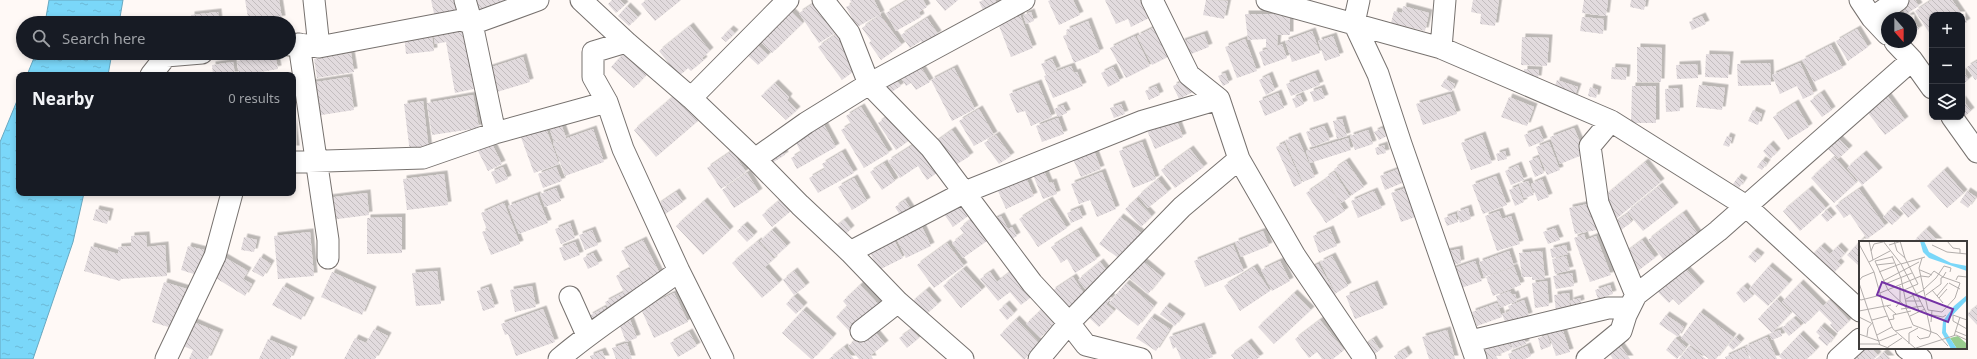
<!DOCTYPE html>
<meta charset="utf-8">
<style>
body{margin:0;font-family:"Noto Sans",sans-serif;background:#20242c;color:#f1f3f6}
.controls{position:absolute;right:12px;top:12px;display:grid;overflow:hidden;border-radius:8px;box-shadow:0 2px 6px #0003}
.controls button{width:36px;height:36px;display:grid;place-items:center;padding:0;border:0;border-bottom:1px solid #363941;background:#171b24;color:#f1f3f6;font:20px sans-serif}
.compass{position:absolute;left:1881px;top:12px;width:36px;height:36px;border-radius:50%;background:#171b24;box-shadow:0 2px 6px #0003;rotate:159deg}
.list{margin:0;padding:0;list-style:none}
h2{display:flex;justify-content:space-between;align-items:center;height:52px;margin:0;padding:0 16px;font-size:17px}
h2 small{font-size:13px;font-weight:400;color:#9ea1a6}
.icon{flex:none;width:22px;height:22px;fill:none;stroke:currentColor;stroke-width:2;stroke-linecap:round;stroke-linejoin:round}
.map{position:relative;flex:none;width:1977px;height:359px;overflow:hidden}
.search{position:absolute;background:#171b24;box-shadow:0 2px 6px #0003;left:16px;top:16px;width:280px;height:44px;display:flex;align-items:center;gap:10px;box-sizing:border-box;padding:0 14px;border-radius:22px;color:#9ea1a6;font-size:15px}
.panel{position:absolute;background:#171b24;box-shadow:0 2px 6px #0003;left:16px;top:72px;width:280px;height:124px;border-radius:8px}
.map>svg:first-child{display:block}
.water{fill:url(#water-ripples);stroke:#68a8c0}
.building{fill:url(#building-back-hatch);filter:url(#shadow)}
.lines{fill:none;stroke-linecap:round;stroke-linejoin:round}
.minor-casing{stroke:#77726f;stroke-width:23}
.minor{stroke:#fff;stroke-width:21}
.inset-road{fill:none;stroke:#b2adab;stroke-width:1}
.view{fill:#7431a5;fill-opacity:0.15;stroke:#7431a5;stroke-width:2}
.inset-edge{fill:none;stroke:#3f3c3b;stroke-width:2}
</style>
<div class="map">
<svg width="1977" height="359" viewBox="0 0 1977 359">
<defs>
<pattern id="water-ripples" width="26" height="14" patternUnits="userSpaceOnUse"><rect width="26" height="14" fill="#7ad7f9"/><path d="M2 4q2-2 4 0t4 0M15 11q2-2 4 0t4 0" fill="none" stroke="#6bb9d6"/></pattern>
<pattern id="building-back-hatch" width="6" height="6" patternUnits="userSpaceOnUse"><rect width="6" height="6" fill="#e2dbde"/><path d="M-1 5l2 2M0 0l6 6M5-1l2 2" fill="none" stroke="#c3bdbf"/></pattern>
<filter id="shadow"><feDropShadow dx="3.5" dy="-3.5" stdDeviation="0" flood-color="#0004"/></filter>
</defs>
<rect width="100%" height="100%" fill="#fff9f6"/>
<path class="water" d="M49,0H123L119,23H45Z
M36,53H112L108,75H27Z
M19,96V193H84L73,242L33,359H0V142Z"/>
<path class="building" d="M245,0H279L282,19L249,23Z
M431,0H454L457,13L435,18Z
M468,0H516L474,16Z
M612,0H620L625,5L616,13L608,4Z
M646,0H681L655,21L641,4Z
M819,0L840,30L819,43L799,13Z
M850,0H874L881,14L857,27L846,7L852,4Z
M908,0H923L927,7L919,12L921,17L896,31L886,13Z
M936,0H958L945,11Z
M983,0H995L997,4L983,10L979,2Z
M1051,0H1073L1080,15L1059,25L1048,1Z
M1105,0H1140L1149,18L1131,27L1128,19L1116,24Z
M1206,0L1228,1L1224,19L1203,15Z
M1473,0H1499L1495,26L1480,24L1481,14L1471,12Z
M1584,0H1608L1606,16L1582,13Z
M1631,0H1646L1644,10L1630,7Z
M1911,0H1915L1919,6L1906,14L1901,7Z
M1932,0H1952L1967,22L1962,25V15H1932V37L1915,11Z
M627,6L638,17L629,26L618,16Z
M1403,6L1429,13L1425,31L1391,23L1394,11L1402,13Z
M789,9L803,23L772,53L758,39Z
M1899,10L1905,18H1888Z
M218,12L219,23H192L191,15Z
M1031,12L1034,21L1026,24L1023,15Z
M1245,14H1290V35H1278L1277,46L1282,44L1287,58L1264,66L1259,52L1270,48H1266V39L1248,40Z
M880,15L902,45L881,60L869,43L871,41L862,28Z
M1020,15L1033,48L1011,57L998,23Z
M1910,15L1919,29L1911,34V18H1906Z
M1702,16L1706,24L1692,30L1689,22Z
M1582,17L1604,19L1603,34L1580,31Z
M927,18L938,34L923,44L921,41L910,48L901,35Z
M1088,21L1100,52L1074,63L1063,36L1068,34L1066,30Z
M690,26L710,51L702,58L704,60L691,71L688,68L679,76L659,51Z
M464,27L474,89L455,93L446,42L435,44L433,32Z
M1153,28L1168,57L1152,65L1137,36Z
M730,29L735,33L726,42L721,38Z
M1857,29L1868,47L1848,61L1836,41Z
M431,30L434,51L406,54L404,34Z
M1312,31L1320,53L1292,62L1285,41Z
M838,33L861,66L842,80L818,47Z
M1204,34L1209,47L1186,56L1181,42Z
M1135,36L1150,66L1126,78L1110,48Z
M1333,36L1340,56L1325,61L1318,41Z
M1522,37L1549,38L1547,66L1521,65Z
M1245,39L1257,71L1237,78L1225,47Z
M754,42L768,55L758,65L744,52Z
M1831,45L1843,68L1814,82L1802,60Z
M1637,47L1662,48L1661,82H1637Z
M625,52L648,73L634,88L611,67Z
M351,53L354,72L317,78L314,59Z
M275,54L278,69L255,73L256,75H239L237,61Z
M1706,54L1730,55L1728,78L1705,77Z
M523,57L530,82L494,93L486,69Z
M1052,59L1057,70L1046,75L1041,64Z
M1977,61V79L1975,80L1967,67Z
M233,62L235,75H213L212,65Z
M1770,63L1771,85L1738,86L1737,64Z
M1800,63L1814,94L1803,99L1797,86L1780,94L1772,75Z
M919,64L930,82L916,90L911,83L906,86L900,76Z
M1697,64L1698,78L1677,79L1676,65Z
M1071,66L1074,73L1077,72L1083,86L1053,98L1044,76Z
M1113,67L1120,81L1108,87L1101,73Z
M1612,67L1627,68L1626,80L1611,79Z
M954,68L975,109L952,121L931,80Z
M1524,69L1539,70L1538,79L1524,78Z
M1962,71L1969,79L1962,85Z
M1225,73L1229,83L1223,86L1218,76Z
M1315,73L1320,85L1291,96L1286,84Z
M1269,75L1275,90L1266,95L1259,80Z
M349,77L354,110L315,116L310,83Z
M894,77L901,86L890,93L883,84Z
M1187,79L1193,92L1179,99L1173,86Z
M1445,79L1455,84L1451,92L1441,86Z
M1557,80L1578,87L1574,98L1553,91Z
M775,83L789,97L787,100L797,110L786,120L761,96Z
M1038,83L1052,117L1031,126L1025,111L1017,113L1009,94Z
M1699,85L1725,88L1722,110L1696,107Z
M1156,86L1160,95L1149,100L1145,91Z
M1632,86H1656V123H1631Z
M1590,87L1598,90L1596,98L1588,96Z
M1321,88L1325,98L1314,102L1310,92Z
M1679,88L1680,111L1666,112L1665,89Z
M1278,93L1284,108L1265,116L1259,101Z
M1821,93L1832,110L1822,117L1810,101Z
M1450,94L1457,114L1423,125L1416,104Z
M1886,94L1905,120L1885,135L1865,109Z
M473,95L479,128L432,135L427,103Z
M675,95L698,121L656,157L634,130Z
M1300,95L1304,104L1296,108L1292,99Z
M1509,97L1534,107L1527,126L1501,117Z
M1962,99L1971,111L1960,120L1962,117Z
M423,101L429,151L410,153L404,104Z
M1795,103L1809,127L1788,140L1773,117Z
M1121,104L1125,114L1114,118L1110,108Z
M1063,105L1067,113L1058,117L1054,109Z
M861,107L889,153L864,168L841,130L851,124L846,116Z
M979,109L994,135L974,146L959,121Z
M1753,110L1762,114L1758,125L1748,121Z
M895,111L914,137L896,150L878,123Z
M1175,116L1183,137L1155,149L1146,128Z
M1058,118L1064,134L1042,142L1036,126Z
M1342,119L1347,136L1337,139L1333,121Z
M293,121L296,149H293Z
M560,121L566,138L554,142L548,124Z
M544,123L559,164L534,173L519,132Z
M824,125L836,147L797,169L791,158L801,152L795,141Z
M1324,126L1330,140L1312,147L1306,132Z
M1382,128L1387,136L1379,140L1374,132Z
M1574,128L1585,154L1560,164L1550,137Z
M593,129L604,162L565,176L553,143Z
M1539,129L1544,141L1529,147L1524,135Z
M952,130L970,156L951,168L934,143Z
M1368,130L1373,144L1355,150L1350,136Z
M996,135L1011,156L999,164L984,143Z
M1482,135L1492,163L1471,170L1461,143Z
M1297,136L1315,177L1303,182L1285,141Z
M1727,136L1732,138L1729,147L1723,145Z
M1348,138L1351,150L1310,163L1306,151Z
M1839,139L1849,149L1838,159L1828,149Z
M921,140L941,170L927,180L918,166L900,178L888,161Z
M1142,142L1156,179L1133,188L1119,151Z
M1549,142L1560,170L1547,175L1536,147Z
M1284,143L1302,183L1294,187L1276,147Z
M492,144L502,164L488,171L478,151Z
M1770,144L1777,152L1770,159L1763,151Z
M1384,145L1386,153L1377,155L1375,148Z
M779,146L785,155L767,166Z
M1093,148L1101,169L1081,177L1072,157Z
M1190,149L1204,167L1175,188L1161,170Z
M732,151L746,172L721,189L707,168Z
M1505,151L1507,159L1498,161L1496,154Z
M842,152L854,173L818,193L809,178L825,169L822,164Z
M1863,154L1879,171L1862,185L1847,168Z
M1538,157L1544,173L1535,177L1529,161Z
M1834,157L1857,182L1834,203L1811,178Z
M1762,160L1767,163L1762,170L1757,167Z
M1346,161L1364,187L1352,195L1334,169Z
M1645,162L1661,182L1616,219L1600,200Z
M884,163L895,181L882,190L870,172Z
M1518,165L1524,180L1511,185L1505,171Z
M503,167L508,179L496,184L491,172Z
M556,167L562,181L543,188L538,174Z
M1401,168L1407,181L1385,190L1380,176Z
M1944,170L1964,193L1947,208L1927,186Z
M1044,171L1049,183L1053,182L1057,194L1043,199L1033,175Z
M1102,172L1116,209L1097,217L1090,200L1079,204L1071,184Z
M1334,172L1350,197L1341,203L1325,178Z
M747,173L759,192L734,208L722,190Z
M444,174L448,205L407,210L403,179Z
M1496,176L1507,205L1483,214L1472,185Z
M1738,177L1744,181L1739,188L1733,184Z
M854,178L867,201L852,210L838,187Z
M1026,178L1034,196L1006,209L998,191Z
M1158,179L1168,192L1148,208L1138,196Z
M1542,179L1549,197L1538,201L1531,184Z
M1325,180L1345,211L1326,223L1306,193Z
M1528,181L1534,195L1524,198L1519,184Z
M1518,186L1524,202L1515,206L1509,190Z
M1659,186L1675,206L1643,231L1627,212Z
M1409,187L1418,216L1401,222L1391,193Z
M556,188L561,201L545,207L540,194Z
M1809,189L1826,208L1800,231L1783,211Z
M1859,189L1885,226L1867,239L1850,214L1844,218L1835,206Z
M1374,191L1382,208L1358,218L1351,201Z
M1967,191L1976,197L1968,208L1960,202Z
M676,192L683,202L664,215L657,205Z
M367,193L369,215L330,220L327,198Z
M537,195L548,223L519,234L508,206Z
M782,198L792,210L772,227L762,215Z
M1136,199L1152,216L1141,227L1125,209Z
M905,200L912,211L902,218L895,207Z
M1049,200L1067,228L1038,247L1019,219Z
M704,201L730,230L703,255L676,226Z
M1909,201L1917,210L1908,218L1900,208Z
M962,202L971,214L953,227L944,214Z
M504,203L520,244L491,255L482,232L487,230L481,213Z
M1592,203L1597,230L1575,234L1569,208Z
M1079,208L1083,218L1071,223L1067,213Z
M1468,208L1471,219L1460,223L1457,212Z
M96,209L110,212L107,224L93,220Z
M1891,209L1900,217L1892,225L1883,217Z
M1827,210L1833,217L1827,222L1821,215Z
M1499,211L1502,219L1511,216L1520,244L1497,251L1485,216Z
M1683,213L1698,234L1664,260L1648,240Z
M1455,214L1458,222L1447,226L1444,218Z
M1627,214L1632,222L1617,233L1611,225Z
M1001,216L1008,229L1012,227L1017,236L1005,243L993,220Z
M402,217V253L367,254V218Z
M1120,217L1141,233L1120,259L1099,244Z
M971,219L987,241L963,258L952,243L964,234L960,228Z
M844,220L851,229L842,237L834,228Z
M570,223L575,238L561,244L555,229Z
M744,225L754,235L747,242L737,231Z
M921,225L931,246L906,258L896,238Z
M1555,228L1560,240L1548,244L1543,232Z
M1330,229L1337,246L1319,253L1313,236Z
M1926,229L1939,242H1913Z
M592,230L598,245L585,250L579,235Z
M772,230L787,246L775,257L760,241Z
M1078,230L1097,259L1075,273L1067,259L1061,263L1051,247Z
M1263,231L1269,246L1241,257L1235,242Z
M310,232L314,276L278,279L274,236Z
M1584,234L1586,240L1596,236L1611,275L1590,282L1574,238Z
M146,235L147,247L165,245L167,276L121,279L120,281L84,271L91,246L118,254V247L131,246V236Z
M892,236L903,258L879,270L868,249Z
M244,237L257,240L254,252L241,250Z
M1862,239L1866,242H1860V263L1858,265L1847,255Z
M643,240L662,278L610,312L605,302L624,292L616,276L629,269L639,285L621,251Z
M1642,240L1655,258L1635,273L1622,255Z
M758,241L774,259L765,267L779,283L762,298L732,263Z
M575,242L580,255L564,261L559,248Z
M947,243L964,266L934,288L917,265Z
M1233,245L1244,271L1205,287L1194,261Z
M1566,245L1568,254L1552,258L1550,249Z
M188,246L204,250L197,275L181,270Z
M1821,246L1841,265L1831,275L1811,256Z
M1838,246L1845,253L1838,261L1830,254Z
M1459,249L1461,263L1447,266L1445,252Z
M1509,251L1514,266L1484,277L1479,262Z
M1542,251L1545,279L1532,280V277H1522L1519,253Z
M1754,251L1761,256L1755,263L1748,257Z
M593,253L599,264L588,269L583,258Z
M222,256L248,271L243,279L252,284L245,296L211,275Z
M1332,256L1348,286L1336,293L1320,262Z
M1566,256L1570,270L1555,274L1552,259Z
M260,257L271,264L263,277L252,271Z
M1139,258L1162,277L1148,294L1125,274Z
M1280,261L1290,281L1272,291L1261,270Z
M1475,261L1482,281L1458,289L1452,269Z
M1100,262L1108,272L1086,290L1078,280Z
M1318,264L1336,294L1326,299L1309,269Z
M1682,265L1701,285L1679,305L1673,299L1669,303L1656,290Z
M1769,266L1789,283L1768,306L1749,289Z
M1254,267L1270,291L1240,311L1224,286Z
M1514,267L1521,285L1493,296L1486,277Z
M963,269L982,290L961,308L943,286Z
M1014,269L1035,294L1021,305L1010,292L998,301L980,279L990,272L997,282Z
M437,271L441,304L416,306L412,273Z
M794,271L806,286L794,295L783,280Z
M332,272L373,290L362,315L321,297Z
M1572,273L1574,286L1556,289L1553,276Z
M1073,277L1085,295L1065,309L1052,291Z
M1547,281L1549,306L1535,308L1532,283Z
M164,282L187,289L175,329L152,322Z
M1126,283L1154,306L1138,326L1109,303Z
M1800,283L1823,306L1830,300L1849,321L1837,333L1830,325L1832,323L1819,310L1805,324L1782,302Z
M1374,284L1384,308L1355,319L1346,296Z
M860,285L881,307L853,335L836,317L847,306L843,301Z
M1610,285L1613,294L1598,299L1595,290Z
M283,286L311,301L301,320L272,305Z
M532,286L536,307L515,312L510,290Z
M1744,286L1753,296L1744,303L1736,293Z
M488,287L495,307L483,311L477,291Z
M926,290L938,304L923,317L911,303Z
M1510,291L1512,295L1515,294L1517,301L1500,308L1496,296Z
M1104,292L1112,298L1106,304L1114,311L1099,327L1084,313Z
M674,293L688,322L654,338L641,309Z
M1294,293L1311,310L1274,344L1258,327Z
M1569,293L1570,309L1556,311L1554,295Z
M794,296L804,306L796,314L786,304Z
M1580,298L1581,303L1572,306L1570,301Z
M1777,299L1791,313L1772,333L1758,319Z
M1524,300L1529,316L1506,324L1502,314L1510,311L1508,306Z
M1497,303L1502,317L1477,326L1472,312Z
M1006,304L1014,313L1007,320L999,310Z
M1166,306L1182,317L1175,326L1160,314Z
M1977,306V325L1967,314Z
M605,307L609,314L593,323L589,316Z
M543,309L555,342L516,356L508,334L505,335L501,324Z
M803,310L833,337L813,359H811L782,333Z
M1041,310L1054,324L1040,338L1026,324Z
M1700,312L1733,337L1716,359H1709L1681,338Z
M1666,315L1684,327L1678,337L1659,324Z
M629,317L637,338L626,342L618,321Z
M1151,317L1170,329L1156,351L1136,338Z
M1794,318L1801,326L1789,336L1782,328Z
M1016,319L1040,344L1025,359H1023L1000,335Z
M189,320L220,333L208,359H189L193,350L178,344Z
M1320,320L1344,350L1333,359H1322L1317,352L1309,358L1295,339Z
M1560,322L1570,352L1556,356L1546,327Z
M1201,326L1213,357L1207,359H1181L1176,347L1173,349L1169,337Z
M1821,326L1834,337L1827,346L1818,338L1820,336L1816,332Z
M871,327L885,344L871,355L873,359H859L848,346Z
M374,329L388,336L375,359H344L355,338L366,343Z
M912,329L919,338L907,348L899,338Z
M1447,330L1455,359H1429L1422,337Z
M1780,330L1782,336L1772,340L1769,334Z
M689,332L697,346L678,357L670,343Z
M1800,334L1816,350L1807,359H1782L1779,356Z
M1523,335L1526,344L1513,349L1510,340Z
M1547,335L1551,346L1541,350L1538,338Z
M1736,337L1741,342L1733,350L1728,345Z
M1767,337L1777,359H1751L1745,347Z
M1675,338L1686,347L1677,359L1666,350Z
M268,339L294,350L290,359H259Z
M1373,339L1380,350L1370,357L1362,347Z
M1508,340L1512,349L1496,356L1498,359H1482L1479,352Z
M1248,342L1260,357L1257,359H1234L1231,355Z
M627,343L632,359H616L612,348Z
M1620,345L1630,359H1613L1609,353Z
M1527,346L1531,356L1525,359H1510L1508,354Z
M1689,346L1706,359H1679Z
M844,347L854,359H829Z
M1744,348L1750,359H1726L1725,357Z
M1859,348H1871L1878,355L1874,359H1848Z
M1405,349L1409,356L1405,359H1396L1394,356Z
M602,351L606,359H591L590,356Z
M1884,352L1891,359H1876Z"/>
<g class="lines">
<defs>
<path id="minor" d="M314,0L319,47
M465,0L472,24L495,133
M581,0L626,42L691,98L755,159L800,205L850,252L898,302L963,359
M823,0L849,33L869,84L931,148L1032,283L1069,323L1086,345L1141,359
M1152,0L1189,75L1219,99L1239,159L1295,256L1365,359
M1267,0L1441,48L1611,121L1746,206L1860,311
M1359,0L1354,23L1378,74L1401,144L1476,359
M1860,0L1872,18L1887,34
M1872,18L1898,0
M626,42L593,52V77L607,102L623,149L679,271L723,359
M1895,42L1912,60L1932,88
M299,44L328,240V258
M289,45L299,44L319,47L461,20L472,24L538,0
M1441,48L1445,0
M151,75L166,56L202,53
M691,98L788,0
M1952,117L1977,152
M1611,121L1590,146L1598,203L1636,295
M755,159L806,123L869,84L1024,0
M293,162L423,158L495,133L607,102
M850,252L965,192L1143,121L1219,99
M570,297L587,335
M861,331L898,302
M1471,341L1608,308H1625L1626,315
M1906,348L1921,359
M166,359L215,256L232,193
M559,359C596,327 639,301 679,271
M1039,359L1069,323L1182,207L1239,159
M1587,359L1621,331L1626,315L1636,295L1718,231L1912,60
M1838,359L1860,339"/>
</defs>
<use href="#minor" class="minor-casing"/>
<use href="#minor" class="minor"/>
</g>
<g transform="translate(1859 241)">
<rect width="108" height="108" fill="#fff9f6"/>
<path d="M99,95L107,102L108,108H98L91,97Z" fill="#99cc8f"/>
<path d="M61,0H65L70,11L92,22L108,25V30L70,17L64,11ZM108,54V59L87,81V91L98,108H92L83,92L84,80L95,65Z" fill="#7ad7f9"/>
<path class="inset-road" d="M10,0L14,19M24,0L42,23L68,73L72,91L70,96L61,98L58,95M35,0L38,10L46,17M41,0L46,17L59,43M88,0L94,7L101,8V12M0,3L15,31L25,67L34,88L56,107M30,4L43,0M73,4L88,11L108,13M12,10L15,3L24,1M33,15L42,37L48,67M33,16L16,20L29,49L46,65L54,84L78,93L89,105M63,17L60,27L69,69M10,21L31,10M42,23L66,16M17,24L35,22M61,29L73,34M75,30L84,36L87,31M20,31L41,23M97,39L99,35L108,36M0,40L3,36L15,31M24,40L60,21M0,42L21,104M90,42L101,48M26,43L53,32M65,48L77,37L85,25L92,27L91,31M45,49L59,43M73,49L84,62M21,52L62,35L70,36L75,30M53,52L60,70M67,54L82,43V37L84,36L101,42L96,57L83,71L69,69M78,55L89,42M80,57L88,48M0,58L2,59L22,54M47,58L65,49M47,60H62M28,65L37,73M37,66L41,61V45M42,68L64,65M0,70L32,64M68,73L84,76L87,74M94,74V80L108,88M94,74L108,79M51,75L66,68M0,76L12,82M13,79L28,75M29,79L35,78L34,74L52,70M72,81L73,69M36,90L53,86M96,90L108,95M0,93L20,100L38,93M18,94L33,86M8,95L9,87L14,81M95,95L101,76M0,103H19L32,108M50,103V92L59,87M29,106L43,97M54,108L97,94L108,99"/>
<path class="view" d="M23,41L94,68L89,81L18,54Z"/>
<rect width="108" height="108" class="inset-edge"/>
</g>
</svg>
<div class="controls">
<button>+</button>
<button>−</button>
<button><svg class="icon" aria-label="layers" viewBox="0 0 24 24"><path d="M12 4l9 5-9 5-9-5zM3 14l9 5 9-5"/></svg></button>
</div>
<svg class="compass" viewBox="-18 -18 36 36"><path d="M0-13l5 13h-10z" fill="#e53935"/><path d="M0 13l5-13h-10z" fill="#9ea1a6"/></svg>
<div class="search"><svg class="icon" aria-label="search" viewBox="0 0 24 24"><circle cx="10" cy="10" r="6"/><path d="M15 15l6 6"/></svg>Search here</div>
<section class="panel">
<h2>Nearby<small>0 results</small></h2>
<ul class="list">
</ul>
</section>
</div>
